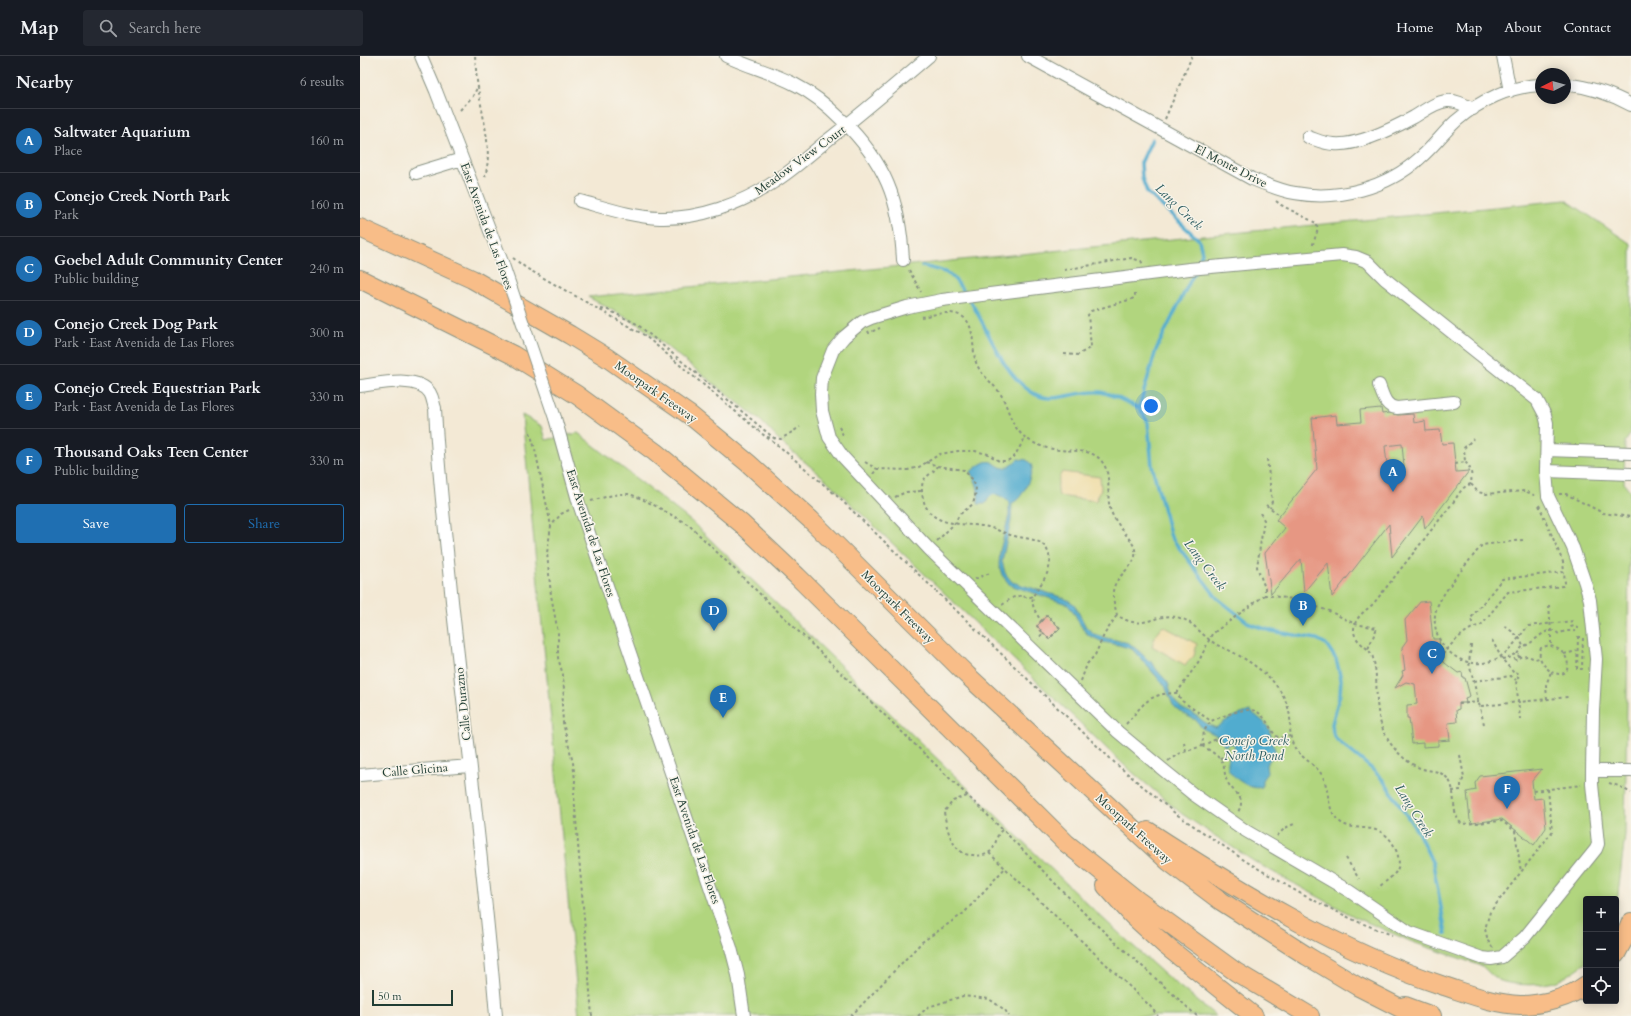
<!DOCTYPE html>
<meta charset="utf-8">
<style>
body{margin:0;font-family:Cardo,serif;background:#242831;color:#f1f3f6}
.controls{position:absolute;right:12px;bottom:12px;display:grid;overflow:hidden;border-radius:4px;box-shadow:0 2px 10px #0003}
.controls button{width:36px;height:36px;display:grid;place-items:center;padding:0;border:0;border-bottom:1px solid #363941;background:#171b24;color:#f1f3f6;font:20px sans-serif}
.compass{position:absolute;left:1175px;top:12px;width:36px;height:36px;border-radius:50%;background:#171b24;box-shadow:0 2px 10px #0003;rotate:264deg}
.scale{position:absolute;left:12px;bottom:10px;width:81px;box-sizing:border-box;padding-left:4px;border:2px solid #1f3d34;border-top:0;font-size:11px;line-height:14px;white-space:nowrap;color:#1f3d34;-webkit-text-stroke:3px #f7f3e8;paint-order:stroke}
.you{position:absolute;left:791px;top:350px;width:14px;height:14px;margin:-10px;border:3px solid #fff;border-radius:50%;background:#1a73e8;box-shadow:0 0 0 6px #1a73e833}
.badge{display:grid;place-items:center;width:26px;height:26px;border-radius:50%;background:#1f6fb2;color:#fff;font-size:13px;font-weight:700}
.pin{position:absolute;translate:-50% -33px;filter:drop-shadow(0 1px 2px #0008)}
.pin::after{content:'';position:absolute;top:21px;width:14px;height:12px;background:inherit;clip-path:polygon(0 0,100% 0,50% 100%)}
.list{margin:0;padding:0;list-style:none}
h2{display:flex;justify-content:space-between;align-items:center;height:52px;margin:0;padding:0 16px;font-size:17px}
h2 small{font-size:13px;font-weight:400;color:#9ea1a6}
.list li{display:grid;grid-template-columns:26px 1fr auto;gap:12px;align-items:center;box-sizing:border-box;height:64px;padding:0 16px;border-top:1px solid #363941}
.list b{display:block;font-size:15px;white-space:nowrap}
.list p{margin:0;font-size:13px;white-space:nowrap;color:#9ea1a6}
.list em{font-size:13px;font-style:normal;color:#9ea1a6}
.actions{display:flex;gap:8px;padding:12px 16px}
.actions a{flex:1;padding:9px 0;border:1px solid #1f6fb2;border-radius:4px;text-align:center;font-size:14px;color:#1f6fb2}
.actions .main{background:#1f6fb2;color:#fff}
.icon{flex:none;width:22px;height:22px;fill:none;stroke:currentColor;stroke-width:2;stroke-linecap:round;stroke-linejoin:round}
.map{position:relative;flex:none;width:1271px;height:960px;overflow:hidden}
header{display:flex;align-items:center;gap:24px;box-sizing:border-box;height:56px;padding:0 20px;background:#171b24;border-bottom:1px solid #363941}
header strong{font-size:19px}
nav{display:flex;gap:22px;margin-inline-start:auto;font-size:14px}
.search{width:280px;height:36px;background:#242831;display:flex;align-items:center;gap:10px;box-sizing:border-box;padding:0 14px;border-radius:4px;color:#9ea1a6;font-size:15px}
main{display:flex}
aside{flex:1;background:#171b24}
.map>svg:first-child{display:block}
.green{fill:#b1d57e;stroke:#688959}
.sand{fill:#eeda9e;stroke:#868c69}
.water{fill:#51accf;stroke:#387482}
.lines{fill:none;stroke-linecap:round;stroke-linejoin:round}
.stream{stroke:#51accf;stroke-width:3.5}
.building{fill:#e69783;fill-rule:evenodd}
.minor-casing{stroke:#899384;stroke-width:14}
.highway-casing{stroke:#899384;stroke-width:20}
.path{stroke:#899384;stroke-width:2;stroke-dasharray:3 3;stroke-linecap:butt}
.minor{stroke:#fff;stroke-width:12}
.highway{stroke:#f8bd88;stroke-width:18}
.minor-bridge-casing{stroke:#899384;stroke-width:14;stroke-linecap:butt}
.minor-bridge{stroke:#fff;stroke-width:12}
.labels{text-anchor:middle;dominant-baseline:central;stroke-width:3;stroke-linejoin:round;paint-order:stroke}
.street-label{font-size:12px;fill:#1f3d34;stroke:#f7f3e8}
.water-label{font-size:13px;font-style:italic;fill:#2e5e62;stroke:#f7f3e8}
</style>
<header>
<strong>Map</strong>
<div class="search"><svg class="icon" aria-label="search" viewBox="0 0 24 24"><circle cx="10" cy="10" r="6"/><path d="M15 15l6 6"/></svg>Search here</div>
<nav><a>Home</a><a>Map</a><a>About</a><a>Contact</a></nav>
</header>
<main>
<aside>
<h2>Nearby<small>6 results</small></h2>
<ul class="list">
<li><span class="badge">A</span><div><b>Saltwater Aquarium</b><p>Place</p></div><em>160 m</em></li>
<li><span class="badge">B</span><div><b>Conejo Creek North Park</b><p>Park</p></div><em>160 m</em></li>
<li><span class="badge">C</span><div><b>Goebel Adult Community Center</b><p>Public building</p></div><em>240 m</em></li>
<li><span class="badge">D</span><div><b>Conejo Creek Dog Park</b><p>Park · East Avenida de Las Flores</p></div><em>300 m</em></li>
<li><span class="badge">E</span><div><b>Conejo Creek Equestrian Park</b><p>Park · East Avenida de Las Flores</p></div><em>330 m</em></li>
<li><span class="badge">F</span><div><b>Thousand Oaks Teen Center</b><p>Public building</p></div><em>330 m</em></li>
</ul>
<div class="actions"><a class="main">Save</a><a>Share</a></div>
</aside>
<div class="map">
<svg width="1271" height="960" viewBox="0 0 1271 960">
<rect width="100%" height="100%" fill="#f7f3e8"/>
<filter id="ink" filterUnits="userSpaceOnUse"><feTurbulence type="fractalNoise" baseFrequency=".025" numOctaves="2"/><feDisplacementMap in="SourceGraphic" scale="8" xChannelSelector="R" yChannelSelector="G"/><feConvolveMatrix kernelMatrix="1 2 1 2 8 2 1 2 1" color-interpolation-filters="sRGB"/></filter>
<filter id="wash" filterUnits="userSpaceOnUse"><feTurbulence type="fractalNoise" baseFrequency=".012" numOctaves="4" result="noise"/><feDisplacementMap in="SourceGraphic" scale="16" xChannelSelector="R" yChannelSelector="G"/><feGaussianBlur stdDeviation="0.9" result="paint"/><feColorMatrix in="noise" values="0 0 0 0 0 0 0 0 0 0 0 0 0 0 0 0 0 1.4 0 .05"/><feComposite in="paint" operator="in"/></filter>
<g filter="url(#wash)">
<rect width="100%" height="100%" fill="#f3e9d5"/>
<path class="green" d="M1206,144L1271,188V377L1265,386L1264,427L1270,435L1265,778L1256,857V843H1226V907C1217,913 1207,921 1197,925C1183,930 1155,930 1141,925C1134,922 1127,915 1122,910L1050,885L995,861L895,806L822,758L764,709L463,421L422,387L400,364L278,268L228,241Z
M162,359L182,370L186,384L218,377L332,466L738,858L804,918L856,960H219Z"/>
<path class="sand" d="M702,416L740,421L741,433L736,445L699,440C697,431 697,424 702,416Z
M803,570L837,588L834,600L825,609L792,590L796,578Z"/>
<path class="water" d="M658,403L667,404L671,408L672,412C671,422 662,444 652,447L651,465L642,505L645,517L652,526L704,542L714,548L726,571L734,578L746,582L769,587L780,596L789,605L793,607C796,615 803,620 808,627C810,632 810,637 813,642C821,656 827,653 838,661C845,667 847,668 856,672C866,663 878,659 890,655L904,666L909,673L915,694V697L906,709L907,717L902,724V731C892,735 874,723 869,714C867,711 868,705 869,701H872L874,697L873,694L875,690L872,687L864,690L860,681L842,672L836,664L825,659L816,652L813,649L805,630L772,593L759,589L743,586L728,579L721,570L713,555L707,548L650,529L642,519L639,509L640,495L649,459V446C644,442 634,434 629,442C627,444 627,446 625,448H618C619,435 618,427 610,416C615,413 619,408 625,406C639,402 638,423 658,403Z"/>
<g class="lines">
<path class="stream" d="M792,83L781,107L782,122L787,136L839,184L842,197L838,209
M562,210C571,212 581,214 589,218C595,222 600,231 605,237C627,267 638,313 670,335C691,351 714,334 740,336C751,337 769,348 779,352
M835,215L796,294L779,352L788,366L792,410L811,481L857,542L890,568L912,575L957,583L966,588L976,603L981,623L980,638L972,668L973,677L977,684L1011,712L1023,724L1059,778L1073,808L1086,878"/>
</g>
<g id="blocks">
<path class="building" d="M1021,352L1022,358L1029,357L1038,359L1053,358L1054,367L1065,365L1066,375L1080,374L1082,388L1093,387L1096,416L1109,415L1065,473L1063,460L1032,501L1029,468L972,541L968,507L944,536L941,503L911,538L905,497L925,472L916,464L957,413L952,362L976,359L977,368L1001,366L1000,354ZM1042,388L1044,410L1029,427L1025,390Z
M1069,545L1073,583H1079L1080,592L1083,594L1077,601L1098,617L1102,616L1103,622H1105L1110,640L1105,642L1106,647H1099V653L1096,654L1097,666L1088,667L1090,684L1078,685V690L1063,691V687L1052,688L1049,662H1047V649L1057,648L1055,628L1046,626L1035,632L1043,619L1042,615L1045,614L1042,591L1047,584L1045,564L1060,546Z
M687,559L700,572L689,583L677,570Z
M1182,713L1172,725L1174,743L1183,742L1186,772L1174,789L1142,763L1113,767L1110,764L1107,736L1116,734L1115,727L1120,720Z"/>
</g>
</g>
<g filter="url(#ink)">
<use href="#blocks" fill-opacity="0" stroke="#899384" stroke-width="1"/>
<g class="lines">
<defs>
<path id="minor" d="M61,0L76,35L142,206
M366,0C389,11 414,17 436,29C454,38 468,50 482,64C525,106 540,144 543,204
M668,0L892,123C906,128 920,135 935,137C978,145 1027,132 1060,102C1073,91 1083,77 1096,65C1119,45 1150,30 1181,29
M1143,0L1150,35
M1205,28C1229,31 1250,37 1271,49
M948,81C957,84 965,88 974,88C998,90 1034,72 1054,61C1064,55 1075,46 1087,45C1096,44 1105,49 1113,53
M56,117L102,103
M220,145C246,152 272,161 300,162C340,163 381,148 414,126C432,115 448,100 464,87C500,59 535,29 569,0
M1019,329C1023,339 1025,351 1037,352L1094,346
M0,330C18,328 58,318 70,337C73,342 73,347 75,352C78,417 86,481 92,545C107,683 125,821 136,960
M195,362L219,448L371,892L378,919L384,960
M1187,394L1271,397
M1186,415L1271,418
M1232,715V728L1238,788L1236,793L1165,881L1142,901L1131,903L1122,902L1049,876L989,835L886,775L833,738L801,712L758,676L569,493L483,401L469,381L462,355L461,338L462,322L473,294L484,281L502,266L511,262L547,251L582,244L829,213L982,199L996,201L1008,206L1025,223L1177,344L1185,359L1187,367L1186,415L1188,440L1213,492L1225,527L1230,544L1236,603L1233,655L1232,715H1271
M0,719L110,710"/>
<path id="highway" d="M0,172L112,223L210,279L246,301L331,360L388,407L451,464L607,619L808,805L861,845L947,900L997,930L1056,960
M0,223L153,299L217,339L295,396L382,468L437,520L706,787L777,844L876,916L950,960
M788,775C882,836 978,895 1084,930C1109,938 1134,948 1160,949C1182,949 1209,942 1226,929
M746,830L772,859L806,890L894,960
M1256,898L1264,883L1271,866
M1045,950L1072,960"/>
</defs>
<use href="#minor" class="minor-casing"/>
<use href="#highway" class="highway-casing"/>
<path class="path" d="M115,0C116,10 116,21 118,31C122,60 133,93 125,121
M100,54L113,40L117,32
M805,63L832,0
M916,145L921,149L956,167L958,173L952,191
M153,202L166,212L284,279L406,381L420,391L476,439L756,708L816,758L887,806L943,839L996,865L1032,879
M549,214L561,236
M704,214L771,202L781,205L783,208
M241,253L248,254L277,268L415,383
M561,261C573,259 591,253 603,261C615,269 612,291 615,303C618,317 632,326 640,337C647,348 649,362 657,373C665,384 679,391 693,393C710,397 732,390 743,407C752,420 746,438 750,452C752,463 768,480 774,490C781,509 759,515 754,531C751,539 755,550 757,559C784,578 796,554 820,562C832,565 841,578 851,585C859,591 870,594 878,599C889,605 901,614 910,622C920,633 929,647 930,662C931,670 929,678 932,686C937,701 954,706 962,719C970,734 966,752 978,764C992,780 1022,760 1036,794C1045,816 1031,820 1018,832
M508,275L509,277L520,272
M704,298L718,299L731,291L728,259L731,255L772,243L775,241V238
M479,371L483,379
M170,376L175,393L191,470
M407,381L421,383L440,371
M907,403L912,445L910,452
M505,406L517,413
M566,406L578,410C574,416 567,419 563,425C561,432 562,440 564,446C573,473 605,466 628,471C637,473 645,478 654,480C671,484 688,482 690,505C690,518 679,530 673,540
M1105,406C1112,412 1112,419 1111,428L1118,436L1126,438L1165,435L1176,440
M1095,408L1105,406L1104,392L1113,383
M513,418L517,413L548,414L559,411L580,398L598,395H615L628,398L639,405H647L654,401L665,382
M1111,428C1103,430 1099,437 1095,444L1014,547C1006,555 995,560 994,573C993,587 1010,590 1013,602C1017,616 1016,630 1017,644C1018,668 1026,687 1045,703C1049,706 1055,710 1060,712C1070,716 1080,713 1088,723C1098,735 1089,757 1102,768L1142,765L1155,775L1161,816
M1199,438H1206L1243,457L1271,461
M535,441L546,436L562,435
M231,445C242,442 256,437 268,438C283,441 314,461 329,469L646,777L730,863L837,960
M906,449L920,459
M1179,449L1203,506L1204,516
M209,454L201,458L191,470L187,497L191,539L198,577V602L203,619L204,634L202,648L203,667L213,707L215,724L214,739L232,960
M900,457L904,464L897,511L905,532V539L933,543L969,555L995,568L1017,572L1008,593
M1163,484L1122,489C1111,503 1080,538 1076,554C1068,585 1099,616 1131,605C1148,600 1157,583 1168,570L1214,565
M577,485L595,467L599,459L613,448L615,441L616,431L612,423L604,414L578,410
M615,523L630,517
M905,539L852,578L839,605L817,637L822,645L851,665C862,661 878,653 890,654C906,654 911,679 918,681C921,682 927,681 930,680
M642,549C648,545 653,540 660,540C666,540 667,543 673,540C671,551 676,556 681,565L677,570L683,577L678,583
M1189,549L1191,575V590
M681,565L687,559L700,572L689,583L683,577
M1145,570L1159,581L1163,590
M1218,581H1223L1222,613H1217Z
M1132,584L1142,603L1154,617L1156,616L1159,618L1158,622L1156,624L1160,663
M1111,589L1109,607L1124,668
M1157,598L1163,590C1173,589 1183,572 1194,575C1196,575 1197,577 1199,578C1207,573 1210,576 1217,575L1218,572L1214,570L1211,571L1210,574
M1204,598L1217,595
M1160,601L1156,598L1153,599V602L1156,604L1160,601L1168,600L1175,603L1179,602
M1079,603C1090,589 1104,573 1121,569L1148,536L1203,530L1205,527L1204,516L1142,523L1111,562L1113,571
M1142,603L1153,601
M721,625L727,608L735,599L744,579L757,559
M1114,625L1151,620L1156,624
M1187,643L1186,629L1191,616C1183,609 1177,602 1181,592C1184,591 1187,589 1190,590C1202,592 1212,604 1206,616C1201,619 1197,618 1191,616
M1099,648L1119,646
M1121,650L1208,641
M766,668C784,648 788,637 817,637
M824,686L826,695
M842,690C851,695 862,701 864,712C865,717 865,722 868,727C874,738 887,740 878,756
M842,690L856,683
M860,703L869,693
M808,705L818,698L842,690L844,675L851,665
M1249,727L1259,730L1271,737
M1092,735L1101,734V728L1104,721L1100,699
M1173,735L1221,729
M607,740L593,745L584,756C586,769 591,792 604,797C606,799 610,799 613,799C618,800 624,800 628,797C638,792 634,780 642,774
M917,780L925,772L934,768
M629,797L645,812
M986,802L999,823
M1133,892L1128,885L1125,873L1130,856L1192,776L1188,733
M491,960L562,886L604,857L645,812L790,950L798,960
M558,960L568,951L603,940L629,943L645,954L649,960"/>
<use href="#minor" class="minor"/>
<use href="#highway" class="highway"/>
<defs>
<path id="minor-bridge" d="M142,206L195,362"/>
</defs>
<use href="#minor-bridge" class="minor-bridge-casing"/>
<use href="#minor-bridge" class="minor-bridge"/>
</g>
</g>
<g class="labels">
<g class="street-label">
<text transform="translate(440 104) rotate(-36)">Meadow View Court</text>
<text transform="translate(871 110) rotate(27)">El Monte Drive</text>
<text transform="translate(127 170) rotate(70)">East Avenida de Las Flores</text>
<text transform="translate(296 336) rotate(35)">Moorpark Freeway</text>
<text transform="translate(231 477) rotate(72)">East Avenida de Las Flores</text>
<text transform="translate(538 551) rotate(45)">Moorpark Freeway</text>
<text transform="translate(103 648) rotate(-96)">Calle Durazno</text>
<text transform="translate(55 714) rotate(-5)">Calle Glicina</text>
<text transform="translate(774 773) rotate(42)">Moorpark Freeway</text>
<text transform="translate(335 784) rotate(71)">East Avenida de Las Flores</text>
</g>
<g class="water-label">
<text transform="translate(819 151) rotate(44)">Lang Creek</text>
<text transform="translate(845 509) rotate(53)">Lang Creek</text>
<text x="894" y="685">Conejo Creek<tspan x="894" dy="15">North Pond</tspan></text>
<text transform="translate(1054 755) rotate(58)">Lang Creek</text>
</g>
</g>
</svg>
<div class="controls">
<button>+</button>
<button>−</button>
<button><svg class="icon" aria-label="locate" viewBox="0 0 24 24"><circle cx="12" cy="12" r="6"/><path d="M12 2v4M12 18v4M2 12h4M18 12h4"/></svg></button>
</div>
<svg class="compass" viewBox="-18 -18 36 36"><path d="M0-13l5 13h-10z" fill="#e53935"/><path d="M0 13l5-13h-10z" fill="#9ea1a6"/></svg>
<div class="scale">50 m</div>
<div class="you"></div>
<div class="pin badge" style="left:1033px;top:436px">A</div>
<div class="pin badge" style="left:943px;top:570px">B</div>
<div class="pin badge" style="left:1072px;top:618px">C</div>
<div class="pin badge" style="left:354px;top:575px">D</div>
<div class="pin badge" style="left:363px;top:662px">E</div>
<div class="pin badge" style="left:1147px;top:753px">F</div>
</div>
</main>
